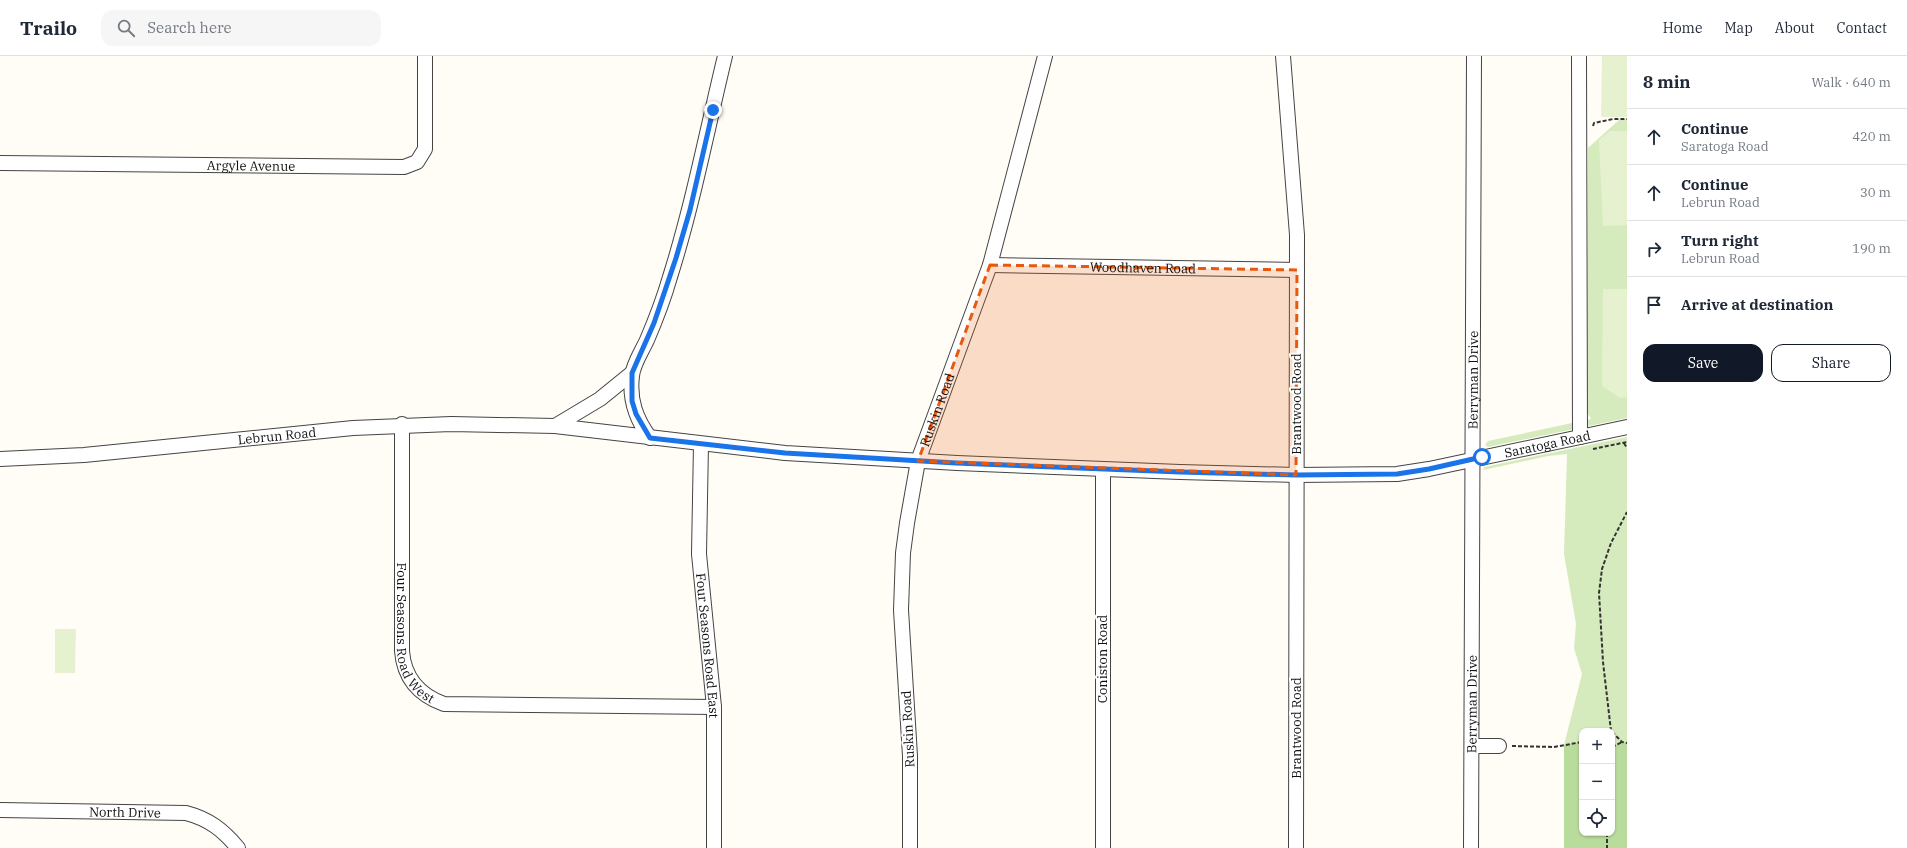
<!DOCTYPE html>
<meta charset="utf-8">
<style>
body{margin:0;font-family:"IBM Plex Serif",serif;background:#f6f6f7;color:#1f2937}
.controls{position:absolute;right:12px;bottom:12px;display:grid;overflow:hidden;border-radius:8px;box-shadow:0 1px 3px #0004}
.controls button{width:36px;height:36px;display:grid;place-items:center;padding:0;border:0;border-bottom:1px solid #e0e1e3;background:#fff;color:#1f2937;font:20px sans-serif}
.stop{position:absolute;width:12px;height:12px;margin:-9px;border:3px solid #1a73e8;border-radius:50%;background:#fff}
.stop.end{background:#1a73e8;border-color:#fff;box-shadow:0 1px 4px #0008}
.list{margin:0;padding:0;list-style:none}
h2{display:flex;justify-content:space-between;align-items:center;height:52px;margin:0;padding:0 16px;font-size:17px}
h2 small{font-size:13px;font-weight:400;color:#747a83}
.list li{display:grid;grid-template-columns:26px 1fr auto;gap:12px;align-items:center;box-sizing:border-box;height:56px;padding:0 16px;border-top:1px solid #e0e1e3}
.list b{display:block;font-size:15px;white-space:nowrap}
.list p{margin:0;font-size:13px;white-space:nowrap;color:#747a83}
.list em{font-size:13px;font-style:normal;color:#747a83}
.actions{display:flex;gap:8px;padding:12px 16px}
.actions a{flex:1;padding:9px 0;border:1px solid #111827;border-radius:12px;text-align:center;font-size:14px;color:#111827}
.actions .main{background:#111827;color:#fff}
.icon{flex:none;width:22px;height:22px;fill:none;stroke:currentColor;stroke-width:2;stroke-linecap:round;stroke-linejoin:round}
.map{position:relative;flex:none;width:1627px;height:792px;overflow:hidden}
header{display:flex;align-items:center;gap:24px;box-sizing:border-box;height:56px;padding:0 20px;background:#fff;border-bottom:1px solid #e0e1e3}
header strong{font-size:19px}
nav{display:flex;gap:22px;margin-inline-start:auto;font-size:14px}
.search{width:280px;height:36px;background:#f6f6f7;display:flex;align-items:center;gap:10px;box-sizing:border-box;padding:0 14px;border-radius:12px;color:#747a83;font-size:15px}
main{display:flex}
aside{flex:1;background:#fff}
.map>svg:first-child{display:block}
.green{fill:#d5ebbd}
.forest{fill:#b9dc9c}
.pitch{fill:#e6f2cf}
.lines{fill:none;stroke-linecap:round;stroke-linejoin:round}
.minor-casing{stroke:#444;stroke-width:16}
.path{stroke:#333;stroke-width:2;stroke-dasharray:4 2;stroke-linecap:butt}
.minor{stroke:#fff;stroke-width:14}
.route{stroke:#1a73e8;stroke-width:5}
.marked{fill:#e8590c;fill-opacity:0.2;stroke:#e8590c;stroke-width:3;stroke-dasharray:8 5;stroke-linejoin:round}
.labels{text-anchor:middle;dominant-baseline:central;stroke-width:4;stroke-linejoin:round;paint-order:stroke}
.street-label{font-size:13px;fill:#111;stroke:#fff}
</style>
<header>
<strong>Trailo</strong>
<div class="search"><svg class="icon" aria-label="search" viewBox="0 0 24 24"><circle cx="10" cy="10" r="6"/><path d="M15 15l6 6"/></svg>Search here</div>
<nav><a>Home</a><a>Map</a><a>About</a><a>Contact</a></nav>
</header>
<main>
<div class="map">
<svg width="1627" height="792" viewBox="0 0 1627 792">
<rect width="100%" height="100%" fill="#fffdf5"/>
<path class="green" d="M1620,63H1627V362L1488,391L1485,389L1488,385L1591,363L1587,356L1588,92Z
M1627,381V386L1610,389L1627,387V687L1622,686L1612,691V675H1582V686L1564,689L1582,618L1574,592L1576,568L1564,498L1567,398L1548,400L1483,414L1484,411Z"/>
<path class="forest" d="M1582,686V777H1612V691L1622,686L1627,687V792H1564V689Z"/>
<path class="pitch" d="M1602,0H1627V61H1601Z
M1610,75H1627V169L1603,170L1599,84Z
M1603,233H1627V341L1620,342L1602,330Z
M55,573H76L75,617H55Z"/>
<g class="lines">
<defs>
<g id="minor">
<path d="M1283,0L1297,179L1296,792"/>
<path d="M1579,0L1580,381"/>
<path id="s1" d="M0,107L404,111L417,106L425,93V0"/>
<path id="s2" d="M990,209L1297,214"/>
<path id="s3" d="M402,368V595C404,622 419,639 444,648L714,651"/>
<path d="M555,370L600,343L632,317"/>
<path d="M650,382C636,363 629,344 632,320C633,308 642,295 647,284C656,263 664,242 670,221C693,148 707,74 725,0"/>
<path id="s4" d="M701,388L699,498L714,651V792"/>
<path id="s5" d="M0,403L84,399L353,372L451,368L555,370L785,397L957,407L1180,416L1296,419L1397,418L1429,413L1627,371"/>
<path d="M1472,690H1499"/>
<path id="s6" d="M0,754L186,757C209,763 223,774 238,792"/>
<path id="s7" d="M910,792V700L901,554L903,497L907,467L918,405L990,209L1045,0"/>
<path d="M1103,792V414"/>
<path id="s8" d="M1471,792L1474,0"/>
</g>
</defs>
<use href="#minor" class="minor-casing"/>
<path class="path" d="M1593,70L1594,67L1613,63H1627
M1624,387L1627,392
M1593,393L1627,386
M1611,675L1603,606L1599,537L1602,513L1611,487L1627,456
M1612,676L1622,686L1627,687
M1512,690L1554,691L1582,686
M1612,691L1622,686
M1607,777V792"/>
<use href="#minor" class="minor"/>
</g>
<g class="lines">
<path class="route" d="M713,54L690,154L676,202L654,267L632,317V345L636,358L650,382L785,397L956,407L1180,416L1296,419L1397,418L1429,413L1482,401"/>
</g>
<path class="marked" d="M990,209L1297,214L1296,419L918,405Z"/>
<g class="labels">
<g class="street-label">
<text stroke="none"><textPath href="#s1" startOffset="251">Argyle Avenue</textPath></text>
<text stroke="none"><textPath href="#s2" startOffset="153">Woodhaven Road</textPath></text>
<text stroke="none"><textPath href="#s8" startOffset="468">Berryman Drive</textPath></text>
<text transform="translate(1296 348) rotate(-90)">Brantwood Road</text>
<text stroke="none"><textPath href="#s7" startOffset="443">Ruskin Road</textPath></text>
<text stroke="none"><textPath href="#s5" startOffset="278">Lebrun Road</textPath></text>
<text stroke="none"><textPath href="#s5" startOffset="1554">Saratoga Road</textPath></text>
<text stroke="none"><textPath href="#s3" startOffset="213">Four Seasons Road West</textPath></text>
<text stroke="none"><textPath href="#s4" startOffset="202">Four Seasons Road East</textPath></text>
<text transform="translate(1102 603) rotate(-90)">Coniston Road</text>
<text stroke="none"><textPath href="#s8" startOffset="144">Berryman Drive</textPath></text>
<text transform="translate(1296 672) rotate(-90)">Brantwood Road</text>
<text transform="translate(908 673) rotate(-93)">Ruskin Road</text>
<text stroke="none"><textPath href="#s6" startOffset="125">North Drive</textPath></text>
</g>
</g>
</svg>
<div class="controls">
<button>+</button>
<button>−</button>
<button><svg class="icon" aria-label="locate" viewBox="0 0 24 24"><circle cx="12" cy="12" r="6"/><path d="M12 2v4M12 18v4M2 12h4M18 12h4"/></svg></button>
</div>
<div class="stop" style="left:1482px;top:401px"></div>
<div class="stop end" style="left:713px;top:54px"></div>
</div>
<aside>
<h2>8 min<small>Walk · 640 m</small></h2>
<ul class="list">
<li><svg class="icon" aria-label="ahead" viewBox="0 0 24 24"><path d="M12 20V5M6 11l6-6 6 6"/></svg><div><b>Continue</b><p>Saratoga Road</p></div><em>420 m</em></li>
<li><svg class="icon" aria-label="ahead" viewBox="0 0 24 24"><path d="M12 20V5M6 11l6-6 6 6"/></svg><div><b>Continue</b><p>Lebrun Road</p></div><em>30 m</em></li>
<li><svg class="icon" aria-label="right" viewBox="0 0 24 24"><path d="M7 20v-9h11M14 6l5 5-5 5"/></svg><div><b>Turn right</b><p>Lebrun Road</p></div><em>190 m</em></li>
<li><svg class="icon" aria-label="arrive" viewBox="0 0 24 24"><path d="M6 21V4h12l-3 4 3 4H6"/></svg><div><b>Arrive at destination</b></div></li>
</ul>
<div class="actions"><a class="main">Save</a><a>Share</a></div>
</aside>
</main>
